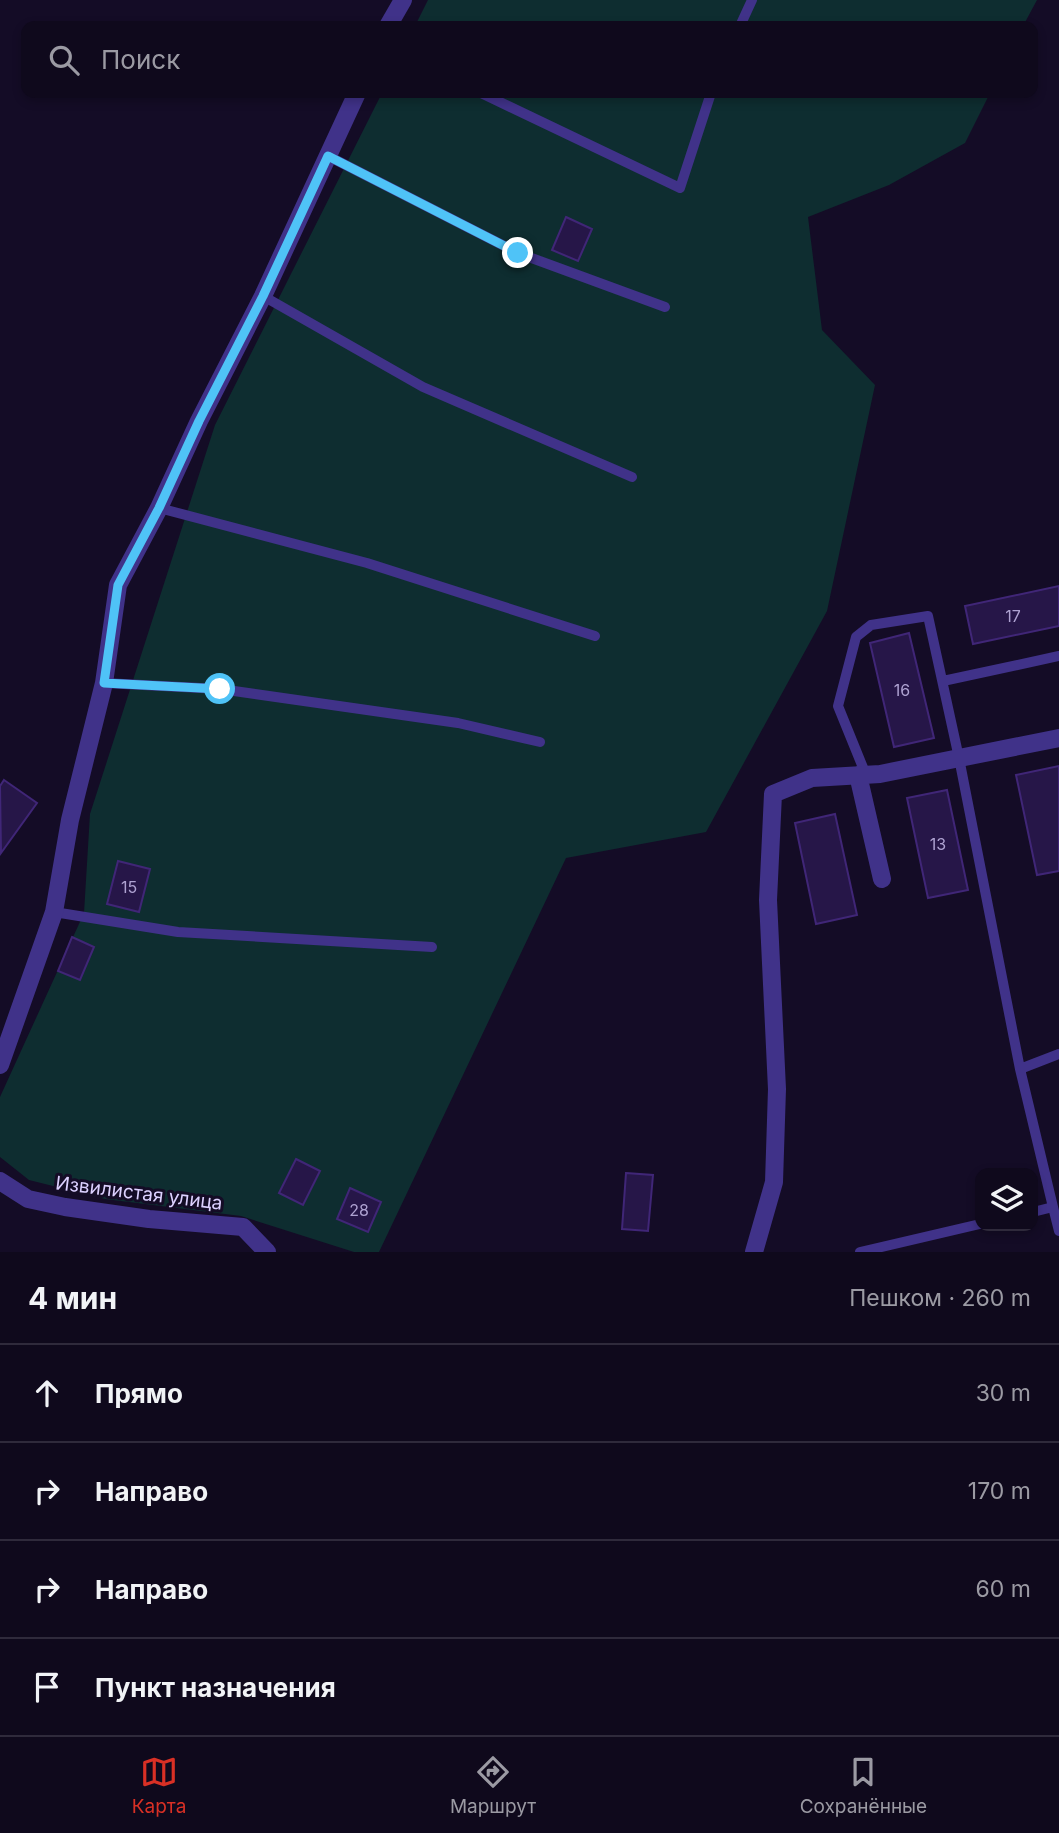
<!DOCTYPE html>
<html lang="ru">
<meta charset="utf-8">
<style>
body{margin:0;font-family:Inter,sans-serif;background:#1d1729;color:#f1f3f6}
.controls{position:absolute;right:21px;bottom:21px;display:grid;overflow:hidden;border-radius:14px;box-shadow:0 4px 10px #0003}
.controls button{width:63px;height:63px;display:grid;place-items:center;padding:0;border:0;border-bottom:2px solid #2f2a3b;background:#0f091c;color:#f1f3f6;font:35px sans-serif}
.stop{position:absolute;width:21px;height:21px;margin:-16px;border:5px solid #4fc3f7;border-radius:50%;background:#fff}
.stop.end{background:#4fc3f7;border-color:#fff;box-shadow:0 2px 7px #0008}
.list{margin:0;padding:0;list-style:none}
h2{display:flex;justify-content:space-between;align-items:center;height:91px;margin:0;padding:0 28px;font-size:30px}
h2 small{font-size:23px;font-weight:400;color:#9b9aa3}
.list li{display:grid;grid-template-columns:46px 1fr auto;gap:21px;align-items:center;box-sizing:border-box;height:98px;padding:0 28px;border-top:2px solid #2f2a3b}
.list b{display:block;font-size:26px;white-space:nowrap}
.list em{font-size:23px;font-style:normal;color:#9b9aa3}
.icon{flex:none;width:38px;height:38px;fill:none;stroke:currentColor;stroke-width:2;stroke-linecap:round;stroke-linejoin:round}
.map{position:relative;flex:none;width:1059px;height:1252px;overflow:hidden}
.search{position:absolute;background:#0f091c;box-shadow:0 4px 10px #0003;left:21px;right:21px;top:21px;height:77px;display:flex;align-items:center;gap:18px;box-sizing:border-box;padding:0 24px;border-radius:14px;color:#9b9aa3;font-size:26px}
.sheet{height:483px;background:#0f091c}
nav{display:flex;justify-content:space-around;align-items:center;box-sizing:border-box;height:98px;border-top:2px solid #2f2a3b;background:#0f091c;font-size:19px;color:#9b9aa3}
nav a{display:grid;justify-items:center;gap:4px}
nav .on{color:#d93025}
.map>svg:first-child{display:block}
.green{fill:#0e2d30}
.building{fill:#261648;stroke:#402677;stroke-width:2}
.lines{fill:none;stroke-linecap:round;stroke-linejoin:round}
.service{stroke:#403289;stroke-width:10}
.minor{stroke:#403289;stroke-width:18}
.route{stroke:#4fc3f7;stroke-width:9}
.labels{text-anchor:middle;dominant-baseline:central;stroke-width:6;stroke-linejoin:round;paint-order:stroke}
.number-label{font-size:16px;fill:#aea2d1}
.street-label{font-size:19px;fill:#dcd1ff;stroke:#140c26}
</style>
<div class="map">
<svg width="1059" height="1252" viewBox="0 0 1059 1252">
<rect width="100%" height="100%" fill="#140c26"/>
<path class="green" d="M428,0H1037L1023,26H415Z
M382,93H990L965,143L889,185L808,217L822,330L875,385L827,611L706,832L566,858L379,1252H354L241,1216L105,1199L29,1180L0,1157V1097L84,913L90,814L215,425Z"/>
<path class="building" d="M566,217L592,229L578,261L552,250Z
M1059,586V626L973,644L965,606Z
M909,633L934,738L894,747L870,643Z
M1059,766V871L1037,875L1016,775Z
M4,780L37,803L1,853L0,786Z
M947,790L968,890L928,898L907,798Z
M835,814L857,915L816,924L795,823Z
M118,861L150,869L139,912L107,904Z
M72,937L94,947L80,980L58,971Z
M296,1159L320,1171L303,1205L279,1193Z
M626,1173L653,1175L648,1231L622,1229Z
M350,1188L381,1202L368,1232L337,1219Z"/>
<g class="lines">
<path class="service" d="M740,26L752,0
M481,93L680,188L711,93
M328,156L518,253L665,307
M263,296L423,387L632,477
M159,508L367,563L595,636
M943,681L1059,656
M104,683L220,689L458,723L540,742
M866,775L838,706L856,637L871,625L928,616L959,758L1020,1069L1053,1207L1033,1212
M54,912L178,932L432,947
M1020,1069L1059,1054
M1053,1207L1059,1231
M860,1252L980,1224"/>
<path class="minor" d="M388,26L403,0
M858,775L882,879
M0,1065L54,912L70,820L104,683L118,585L159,508L199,421L263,296L357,93
M0,1181L28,1199L65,1207L149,1219L243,1227L267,1252
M754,1252L774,1182L777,1089L768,900L773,794L812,778L880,774L1059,738"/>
</g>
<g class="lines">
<path class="route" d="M220,689L104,683L118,585L159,508L199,421L263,296L328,156L518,253"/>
</g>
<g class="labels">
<g class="number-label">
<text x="1013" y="616">17</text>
<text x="902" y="690">16</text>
<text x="938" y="844">13</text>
<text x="129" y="887">15</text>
<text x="359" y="1210">28</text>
</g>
<g class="street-label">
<text transform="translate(139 1193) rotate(7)">Извилистая улица</text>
</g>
</g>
</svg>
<div class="controls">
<button><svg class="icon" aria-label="layers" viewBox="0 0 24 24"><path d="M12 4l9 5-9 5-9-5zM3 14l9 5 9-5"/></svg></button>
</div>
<div class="stop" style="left:220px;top:689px"></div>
<div class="stop end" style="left:518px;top:253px"></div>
<div class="search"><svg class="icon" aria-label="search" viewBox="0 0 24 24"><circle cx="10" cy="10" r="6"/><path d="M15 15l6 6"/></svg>Поиск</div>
</div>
<section class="sheet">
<h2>4 мин<small>Пешком · 260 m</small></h2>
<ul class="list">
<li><svg class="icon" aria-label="ahead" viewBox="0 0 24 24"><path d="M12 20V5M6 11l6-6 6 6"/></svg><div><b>Прямо</b></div><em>30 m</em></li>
<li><svg class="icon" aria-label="right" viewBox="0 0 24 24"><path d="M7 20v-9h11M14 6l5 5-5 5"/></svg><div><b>Направо</b></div><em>170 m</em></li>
<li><svg class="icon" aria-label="right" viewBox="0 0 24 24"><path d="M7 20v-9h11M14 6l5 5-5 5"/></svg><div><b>Направо</b></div><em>60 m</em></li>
<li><svg class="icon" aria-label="arrive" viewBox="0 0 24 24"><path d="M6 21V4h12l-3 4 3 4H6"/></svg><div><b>Пункт назначения</b></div></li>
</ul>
</section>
<nav>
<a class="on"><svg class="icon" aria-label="map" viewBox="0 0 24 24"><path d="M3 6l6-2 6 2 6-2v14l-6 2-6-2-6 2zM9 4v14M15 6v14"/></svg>Карта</a>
<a><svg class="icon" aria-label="directions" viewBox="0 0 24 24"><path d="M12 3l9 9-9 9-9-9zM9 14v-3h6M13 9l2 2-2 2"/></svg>Маршрут</a>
<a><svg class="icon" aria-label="saved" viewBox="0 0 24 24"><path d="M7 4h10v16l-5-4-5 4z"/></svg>Сохранённые</a>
</nav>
